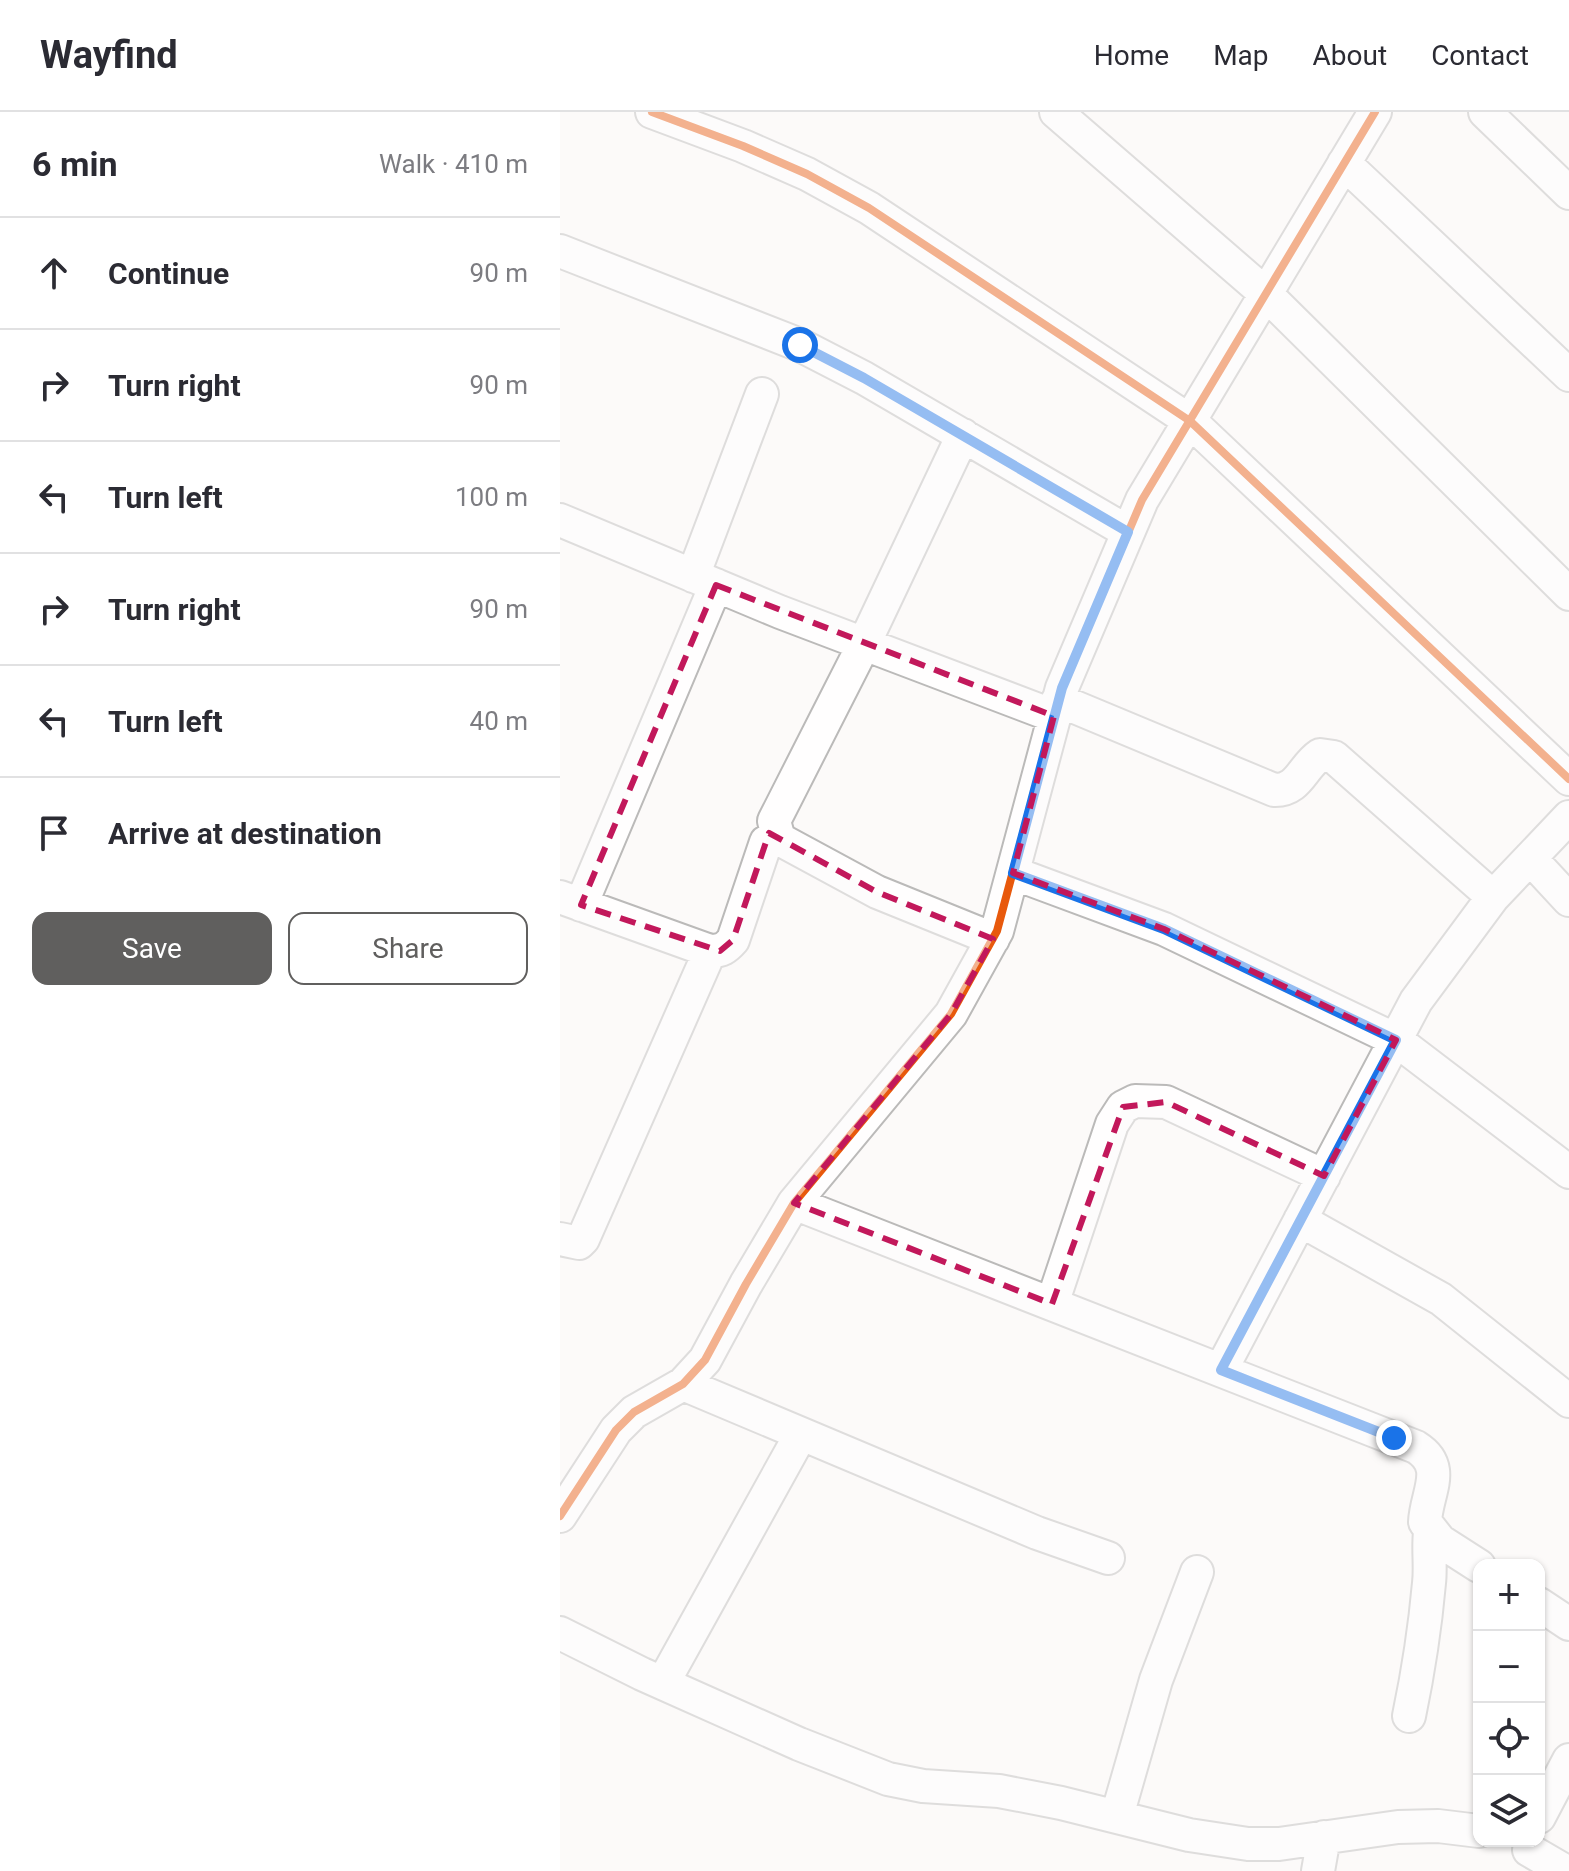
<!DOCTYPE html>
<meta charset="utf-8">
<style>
body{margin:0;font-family:Roboto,sans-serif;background:#f7f7f7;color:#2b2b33}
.controls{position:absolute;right:24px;bottom:24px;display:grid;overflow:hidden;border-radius:16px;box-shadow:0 2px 6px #0004}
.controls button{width:72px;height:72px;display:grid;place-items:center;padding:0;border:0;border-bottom:2px solid #e1e1e2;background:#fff;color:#2b2b33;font:40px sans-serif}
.stop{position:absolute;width:24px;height:24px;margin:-18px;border:6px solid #1a73e8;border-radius:50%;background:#fff}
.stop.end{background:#1a73e8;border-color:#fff;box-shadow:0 2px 8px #0008}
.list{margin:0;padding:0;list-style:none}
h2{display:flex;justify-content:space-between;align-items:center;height:104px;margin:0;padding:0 32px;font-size:34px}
h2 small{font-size:26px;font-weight:400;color:#7c7c81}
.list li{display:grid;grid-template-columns:52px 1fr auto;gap:24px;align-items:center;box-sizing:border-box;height:112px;padding:0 32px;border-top:2px solid #e1e1e2}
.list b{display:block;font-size:30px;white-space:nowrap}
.list em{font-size:26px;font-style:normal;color:#7c7c81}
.actions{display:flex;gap:16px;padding:24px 32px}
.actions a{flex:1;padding:18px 0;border:2px solid #605f5e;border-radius:16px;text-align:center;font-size:28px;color:#605f5e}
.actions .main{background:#605f5e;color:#fff}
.icon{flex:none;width:44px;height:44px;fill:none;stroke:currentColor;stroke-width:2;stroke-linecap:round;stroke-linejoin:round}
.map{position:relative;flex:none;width:1009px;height:1759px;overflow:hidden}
header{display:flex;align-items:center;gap:48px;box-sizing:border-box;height:112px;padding:0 40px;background:#fff;border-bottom:2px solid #e1e1e2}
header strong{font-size:38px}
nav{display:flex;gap:44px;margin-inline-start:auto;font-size:28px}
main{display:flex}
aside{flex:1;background:#fff}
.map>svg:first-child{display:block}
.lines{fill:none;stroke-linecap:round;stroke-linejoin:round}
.street-casing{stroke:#bbbab9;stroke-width:36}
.street{stroke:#fffefe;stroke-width:32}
.cycleway-casing{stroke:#fff;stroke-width:13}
.cycleway{stroke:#e8590c;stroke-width:8}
.route{stroke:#1a73e8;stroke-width:10}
.marked{fill:none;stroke:#c2185b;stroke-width:6;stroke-dasharray:16 10;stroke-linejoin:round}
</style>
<header>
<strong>Wayfind</strong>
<nav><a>Home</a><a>Map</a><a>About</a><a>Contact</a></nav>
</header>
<main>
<aside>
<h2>6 min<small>Walk · 410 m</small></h2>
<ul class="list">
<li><svg class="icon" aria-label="ahead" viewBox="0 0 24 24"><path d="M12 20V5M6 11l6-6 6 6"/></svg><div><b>Continue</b></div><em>90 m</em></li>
<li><svg class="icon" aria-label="right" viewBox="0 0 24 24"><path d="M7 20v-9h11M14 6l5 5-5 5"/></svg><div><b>Turn right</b></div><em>90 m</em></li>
<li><svg class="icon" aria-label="left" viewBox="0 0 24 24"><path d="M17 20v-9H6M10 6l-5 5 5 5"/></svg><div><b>Turn left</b></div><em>100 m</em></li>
<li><svg class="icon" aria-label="right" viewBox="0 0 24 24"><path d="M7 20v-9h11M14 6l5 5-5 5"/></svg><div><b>Turn right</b></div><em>90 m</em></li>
<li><svg class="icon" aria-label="left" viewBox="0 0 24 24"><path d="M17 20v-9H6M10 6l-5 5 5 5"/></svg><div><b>Turn left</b></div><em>40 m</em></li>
<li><svg class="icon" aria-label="arrive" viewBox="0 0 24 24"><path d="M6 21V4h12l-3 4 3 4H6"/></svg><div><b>Arrive at destination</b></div></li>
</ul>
<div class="actions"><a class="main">Save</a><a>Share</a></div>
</aside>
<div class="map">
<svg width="1009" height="1759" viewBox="0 0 1009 1759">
<rect width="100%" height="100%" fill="#fcfaf9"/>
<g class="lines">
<defs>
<path id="street" d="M92,0L183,34L247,62L309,96L630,309L1009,667
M496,0L706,182L1009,482
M925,0L1009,81
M784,51L1009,263
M0,139L240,233L304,266L568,420
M0,408L220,500L494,604
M133,464L202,282
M498,588L714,678C739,679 742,655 760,643L774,645L933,785
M219,727L214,709L304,532L403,323
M970,746L1009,788
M453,761L604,817L836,928L1009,1060
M0,785L150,839C162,839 166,836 173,828L206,730L219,727L317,780L433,827
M21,793L156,473
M234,1091L856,1335C888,1355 866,1381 865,1410L880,1429L919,1454
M740,1108L881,1187L1009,1289
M0,1127L19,1131L23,1127L150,839
M492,1192L552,1012L563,995L575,989L606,990L764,1064
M661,1258L856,889L933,785L1009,705
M123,1272L477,1421L548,1446
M0,1404L56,1318L74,1300L123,1272L145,1248L186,1172L234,1091L391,902L437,819L502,576L582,388L815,0
M979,1492L1009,1512
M0,1521L82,1562L239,1632L328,1667L363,1674L439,1679L501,1691L629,1723L688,1732H719L838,1715L878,1714L919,1719
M103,1571L241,1322
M849,1604C858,1561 865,1516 869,1471C871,1454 868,1438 870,1420
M557,1704L596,1568L637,1460
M979,1705L1009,1648
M969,1738L1005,1759
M758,1759L764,1725"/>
</defs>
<use href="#street" class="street-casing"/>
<use href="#street" class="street"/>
<defs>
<path id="cycleway" d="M92,0L183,34L247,62L309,96L630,309L1009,667
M0,1404L56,1318L74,1300L123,1272L145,1248L186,1172L234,1091L391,902L437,819L502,576L582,388L815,0"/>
</defs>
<use href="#cycleway" class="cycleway-casing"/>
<use href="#cycleway" class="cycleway"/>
</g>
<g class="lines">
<path class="route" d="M240,233L304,266L568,420L502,576L453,761L604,817L836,928L661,1258L834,1326"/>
</g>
<path d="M0 0H1009V1759H0ZM156,473L494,604L453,761L604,817L836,928L764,1064L606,990L563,995L492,1192L234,1091L391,902L433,827L317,780L209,721L173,828L160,839L21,793Z" fill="#fcfaf9" fill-opacity=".55" fill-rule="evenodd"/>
<path class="marked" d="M156,473L494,604L453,761L604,817L836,928L764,1064L606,990L563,995L492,1192L234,1091L391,902L433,827L317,780L209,721L173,828L160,839L21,793Z"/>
</svg>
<div class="controls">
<button>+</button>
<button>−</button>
<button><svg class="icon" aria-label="locate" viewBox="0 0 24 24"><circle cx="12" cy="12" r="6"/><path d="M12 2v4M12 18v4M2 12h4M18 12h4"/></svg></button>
<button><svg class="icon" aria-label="layers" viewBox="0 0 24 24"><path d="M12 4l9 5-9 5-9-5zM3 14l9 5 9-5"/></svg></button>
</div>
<div class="stop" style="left:240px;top:233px"></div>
<div class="stop end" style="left:834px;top:1326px"></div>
</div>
</main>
